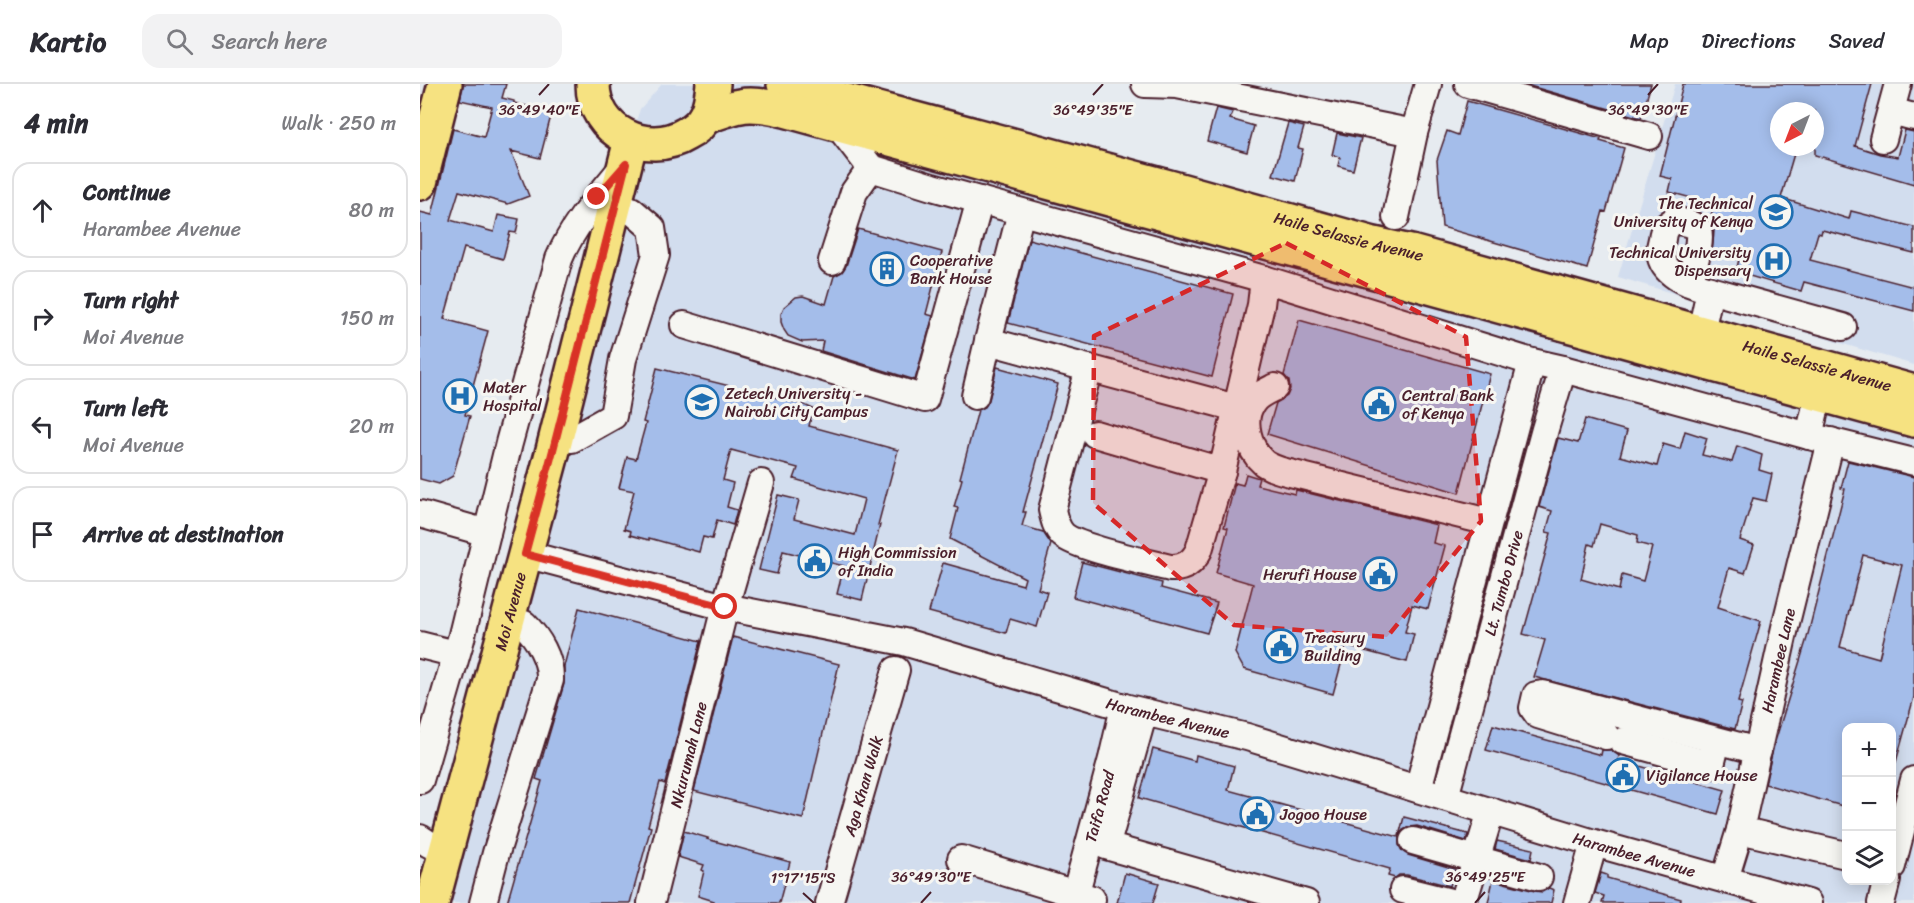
<!DOCTYPE html>
<meta charset="utf-8">
<style>
body{margin:0;font-family:Sriracha,sans-serif;background:#f2f2f3;color:#2b2b33}
.controls{position:absolute;right:18px;bottom:18px;display:grid;overflow:hidden;border-radius:12px;box-shadow:0 3px 15px #0003}
.controls button{width:54px;height:54px;display:grid;place-items:center;padding:0;border:0;border-bottom:2px solid #e1e1e2;background:#fff;color:#2b2b33;font:30px sans-serif}
.compass{position:absolute;left:1350px;top:18px;width:54px;height:54px;border-radius:50%;background:#fff;box-shadow:0 3px 15px #0003;rotate:222deg}
.stop{position:absolute;width:18px;height:18px;margin:-14px;border:4px solid #d93025;border-radius:50%;background:#fff}
.stop.end{background:#d93025;border-color:#fff;box-shadow:0 2px 6px #0008}
.list{margin:0;padding:0;list-style:none}
h2{display:flex;justify-content:space-between;align-items:center;height:78px;margin:0;padding:0 24px;font-size:26px}
h2 small{font-size:20px;font-weight:400;color:#7c7c81}
.list li{display:grid;grid-template-columns:39px 1fr auto;gap:18px;align-items:center;box-sizing:border-box;height:96px;margin:0 12px 12px;padding:0 12px;border:2px solid #e1e1e2;border-radius:18px}
.list b{display:block;font-size:22px;white-space:nowrap}
.list p{margin:0;font-size:20px;white-space:nowrap;color:#7c7c81}
.list em{font-size:20px;font-style:normal;color:#7c7c81}
.icon{flex:none;width:33px;height:33px;fill:none;stroke:currentColor;stroke-width:2;stroke-linecap:round;stroke-linejoin:round}
.map{position:relative;flex:none;width:1494px;height:819px;overflow:hidden}
header{display:flex;align-items:center;gap:36px;box-sizing:border-box;height:84px;padding:0 30px;background:#fff;border-bottom:2px solid #e1e1e2}
header strong{font-size:28px}
nav{display:flex;gap:33px;margin-inline-start:auto;font-size:21px}
.search{width:420px;height:54px;background:#f2f2f3;display:flex;align-items:center;gap:15px;box-sizing:border-box;padding:0 21px;border-radius:18px;color:#7c7c81;font-size:22px}
main{display:flex}
aside{flex:1;background:#fff}
.map>svg:first-child{display:block}
.built{fill:#d2ddee;fill-rule:evenodd}
.building{fill:#a4bdea;stroke:#4a1f2b;stroke-width:1.5;fill-rule:evenodd}
.lines{fill:none;stroke-linecap:round;stroke-linejoin:round}
.minor-casing{stroke:#4a1f2b;stroke-width:30}
.major-casing{stroke:#4a1f2b;stroke-width:38}
.minor{stroke:#f6f6f2;stroke-width:26}
.major{stroke:#f6e281;stroke-width:33}
.route{stroke:#d93025;stroke-width:8}
.marked{fill:#d62828;fill-opacity:0.2;stroke:#d62828;stroke-width:4.5;stroke-dasharray:12 8;stroke-linejoin:round}
.ticks{fill:none;stroke:#4a1f2b;stroke-width:2}
.labels{text-anchor:middle;dominant-baseline:central;stroke-width:6;stroke-linejoin:round;paint-order:stroke}
.poi-label{font-size:16px;fill:#4a1f2b;stroke:#f6f6f2;text-anchor:start}
.street-label{font-size:16px;fill:#4a1f2b;stroke:#f6f6f2}
.ticks-label{font-size:15px;text-anchor:middle;fill:#4a1f2b;stroke:#f6f6f2;stroke-width:6;stroke-linejoin:round;paint-order:stroke}
</style>
<header>
<strong>Kartio</strong>
<div class="search"><svg class="icon" aria-label="search" viewBox="0 0 24 24"><circle cx="10" cy="10" r="6"/><path d="M15 15l6 6"/></svg>Search here</div>
<nav><a>Map</a><a>Directions</a><a>Saved</a></nav>
</header>
<main>
<aside>
<h2>4 min<small>Walk · 250 m</small></h2>
<ul class="list">
<li><svg class="icon" aria-label="ahead" viewBox="0 0 24 24"><path d="M12 20V5M6 11l6-6 6 6"/></svg><div><b>Continue</b><p>Harambee Avenue</p></div><em>80 m</em></li>
<li><svg class="icon" aria-label="right" viewBox="0 0 24 24"><path d="M7 20v-9h11M14 6l5 5-5 5"/></svg><div><b>Turn right</b><p>Moi Avenue</p></div><em>150 m</em></li>
<li><svg class="icon" aria-label="left" viewBox="0 0 24 24"><path d="M17 20v-9H6M10 6l-5 5 5 5"/></svg><div><b>Turn left</b><p>Moi Avenue</p></div><em>20 m</em></li>
<li><svg class="icon" aria-label="arrive" viewBox="0 0 24 24"><path d="M6 21V4h12l-3 4 3 4H6"/></svg><div><b>Arrive at destination</b></div></li>
</ul>
</aside>
<div class="map">
<svg width="1494" height="819" viewBox="0 0 1494 819">
<rect width="100%" height="100%" fill="#e6ebf0"/>
<filter id="ink" filterUnits="userSpaceOnUse"><feTurbulence type="fractalNoise" baseFrequency=".0167" numOctaves="2"/><feDisplacementMap in="SourceGraphic" scale="12" xChannelSelector="R" yChannelSelector="G"/><feConvolveMatrix kernelMatrix="1 2 1 2 8 2 1 2 1" color-interpolation-filters="sRGB"/></filter>
<g filter="url(#ink)">
<path class="built" d="M242,0H336L424,21L1494,320V819H0L142,268L220,25ZM1426,644H1472V796H1426Z
M1255,0H1494V281L1198,193ZM1359,27H1395V63H1359Z"/>
<path class="building" d="M43,0H86L82,14L94,17V19L132,28L120,74L91,67L109,112L88,120L39,107L30,136L74,148L78,131L99,135L96,149L90,148L83,175L44,164L24,235L68,247L45,331L50,332L33,392L19,400L0,395V128L12,131L33,45L64,53L72,23L40,16Z
M1103,0H1231L1221,34Z
M1263,0H1452L1435,62L1460,70L1478,73L1485,46L1494,48V100L1395,71V27H1359V63H1376L1361,114L1429,135L1431,127L1494,143V169L1402,146L1401,150L1398,149L1390,176L1494,203V227L1384,198L1381,207L1316,188L1319,175L1292,168L1294,147L1290,136L1294,120L1249,108L1252,95L1240,92Z
M1047,17L1181,55L1180,57L1204,64L1186,128L1183,127L1167,185L1022,143L1017,76L1027,47L1038,51Z
M796,24L813,28L810,35L834,42L827,68L787,57Z
M868,39L884,43L878,64L883,65L875,97L853,91Z
M917,49L941,54L933,86L918,82L920,73L912,71Z
M438,145L522,168L506,230L513,232L495,296L401,267L403,257L382,258L368,252L364,246L361,238V230L364,223L376,213L383,212L406,220L414,192L422,188L426,182Z
M609,155L813,210L792,293L588,239Z
M879,236L1070,290L1039,409L847,350L856,319L867,312L870,305L869,297L864,291Z
M577,283L638,300L603,428H606L602,442L623,448L631,460L618,505L627,508L617,543L590,535L586,549L509,528L523,479L603,501L605,494L530,455L538,424L534,423L542,395L540,394L558,326L565,323L569,316Z
M237,284L382,320L393,325L389,342L478,366L458,441H460L442,516L417,510L424,482L363,467L357,490L339,486L358,411L379,416L374,435L435,451L444,415L374,395L378,384L311,366L303,396L313,399L307,423L317,426L313,441L297,436L292,455L283,453L279,468L229,454V456L210,451L211,447L204,445L214,407L199,404L207,373L216,375L226,339L223,338Z
M1165,335L1207,347L1200,372L1237,382L1243,360L1260,365L1265,347L1287,354L1282,371L1312,378L1317,362L1342,371L1339,386L1352,390L1346,417L1333,414L1320,456L1334,461L1325,489L1309,484L1298,523L1341,537L1318,618L1322,619L1315,645L1114,593L1125,556L1103,550L1131,449L1126,448L1132,427L1119,423L1138,354L1158,359ZM1180,440L1218,451L1217,459L1232,463L1223,497L1202,491L1199,506L1161,495L1169,460L1174,462Z
M1428,377L1494,393V613L1476,678H1472V644H1426V723L1345,700L1354,661L1387,554L1425,405L1421,404ZM1443,471L1482,481L1459,574L1420,563Z
M826,390L839,394L837,401L875,410L876,406L1017,441L1013,459L1025,462L1008,525L992,521L985,548L994,550L987,578L926,562L913,610L824,585L815,569L833,500L796,489L808,444L804,443L815,399L823,401Z
M662,478L742,499L741,504L797,519L787,549L653,513Z
M159,524L281,557L245,700L240,698L228,742L231,743L210,819H87L122,697L116,695L144,600V582Z
M313,553L419,580L383,735L274,707Z
M1073,641L1181,671L1182,666H1191L1199,672L1198,676L1305,706L1298,730L1066,666Z
M733,665L775,677L776,671L814,682L808,706L979,753V761L982,767L988,771L1035,785L1030,802L987,791H979L975,794L968,792L970,785L719,714Z
M984,733L1048,750L1046,757L997,742L989,743L983,746L979,752Z
M264,747L288,754L287,755L370,778L359,819H293L294,817L278,812L284,787L282,786L284,781L258,773Z
M1077,757L1113,765L1111,775L1075,765Z
M705,789L739,799L733,819H697Z
M1181,789L1187,791V794L1261,815L1260,819H1182L1184,812L1175,809Z
M1073,796L1115,807L1122,808L1129,804L1134,806L1131,819H1068Z"/>
<g class="lines">
<defs>
<g id="minor">
<path d="M725,0L757,1L994,49"/>
<path d="M1048,0L1229,52"/>
<path d="M1471,27L1494,33"/>
<path d="M416,39L451,84L512,103L844,195L1112,278L1143,285L1389,352L1494,378"/>
<path d="M1463,55L1478,0"/>
<path d="M601,128L568,257L816,324"/>
<path d="M976,133L994,49L1008,0"/>
<path d="M412,177L434,108L451,84"/>
<path d="M1269,199C1272,188 1284,151 1277,144C1272,139 1261,138 1255,136C1246,141 1243,145 1242,155C1241,159 1239,165 1240,169C1243,193 1271,200 1290,206L1423,243"/>
<path d="M264,241L505,315L560,116"/>
<path d="M1281,248L1290,206"/>
<path d="M669,284L632,426C634,435 636,444 643,451C658,464 727,478 750,484C764,485 773,478 779,466L802,387L841,221L844,195"/>
<path d="M855,303C847,307 837,311 832,319C820,336 829,366 844,379C851,384 858,386 866,388L1069,438"/>
<path d="M555,312L568,257"/>
<path d="M675,350L802,387"/>
<path d="M1389,352L1399,309"/>
<path d="M152,355L193,332L203,275L236,171L232,144L211,126"/>
<path d="M0,430L67,449"/>
<path id="s1" d="M105,470L305,523L484,558L704,623L827,653L1174,759L1388,819"/>
<path d="M0,561L36,570"/>
<path d="M1186,652L1118,631L1113,624L1116,611L1123,610L1338,667"/>
<path d="M1203,657L1291,681L1297,657"/>
<path d="M0,696L41,555L89,359L139,175C153,141 179,112 202,84"/>
<path d="M998,705L1112,278"/>
<path id="s2" d="M1025,713L1125,345L1143,285"/>
<path d="M1320,746L1426,771"/>
<path d="M690,749L724,628"/>
<path d="M0,754L9,760L26,768"/>
<path d="M993,757L1119,793"/>
<path d="M686,762L886,819"/>
<path d="M541,775L672,815"/>
<path d="M1472,782L1494,696"/>
<path id="s3" d="M1305,795L1320,746L1366,539L1411,357"/>
<path d="M983,806L1035,819"/>
<path d="M63,819L76,769L130,596C131,575 118,554 104,540"/>
<path id="s4" d="M231,819L305,523L341,399"/>
<path id="s5" d="M409,819L476,586"/>
<path id="s6" d="M653,819L692,675L704,623"/>
<path d="M1043,819L1071,727"/>
<path d="M1157,819L1174,759"/>
<path d="M1461,819L1467,796"/>
</g>
<g id="major">
<path d="M173,0C173,48 227,74 266,50C274,46 282,39 286,31C291,21 292,11 293,0"/>
<path id="s7" d="M364,0L749,103L950,159L991,168L1494,308"/>
<path d="M285,33C320,20 328,17 365,26L1494,336"/>
<path d="M0,99L25,0"/>
<path id="s8" d="M12,819L133,366L211,56"/>
</g>
</defs>
<use href="#minor" class="minor-casing"/>
<use href="#major" class="major-casing"/>
<use href="#minor" class="minor"/>
<use href="#major" class="major"/>
</g>
</g>
<g class="lines" filter="url(#ink)">
<path class="route" d="M177,113L206,80L133,366L105,470L305,523"/>
</g>
<path class="marked" d="M866,159L1046,253L1061,437L967,553L814,541L673,419L674,252Z"/>
<path class="ticks" d="M119,11L129,0M673,11L683,0M1228,11L1238,0M383,809L394,819M501,819L511,808M1055,819L1065,808"/>
<defs>
<symbol id="university-ring" viewBox="-11 -11 22 22"><circle r="9.5" fill="#f6f6f2" stroke="#1f6fb2" stroke-width="1.5"/><path d="M0-5L7-2L0 1L-7-2ZM-4 1L0 2.5L4 1V4Q0 6-4 4Z" fill="#1f6fb2"/></symbol>
<symbol id="hospital-ring" viewBox="-11 -11 22 22"><circle r="9.5" fill="#f6f6f2" stroke="#1f6fb2" stroke-width="1.5"/><path d="M-5-5h3v3.5h4V-5h3V5h-3V1.5h-4V5h-3Z" fill="#1f6fb2"/></symbol>
<symbol id="building-ring" viewBox="-11 -11 22 22"><circle r="9.5" fill="#f6f6f2" stroke="#1f6fb2" stroke-width="1.5"/><path d="M-4-6H4V6H1V3H-1V6H-4ZM-2.5-4.3h1.7v1.8h-1.7ZM.8-4.3h1.7v1.8H.8ZM-2.5-1h1.7V.8h-1.7ZM.8-1h1.7V.8H.8Z" fill="#1f6fb2"/></symbol>
<symbol id="civic-ring" viewBox="-11 -11 22 22"><circle r="9.5" fill="#f6f6f2" stroke="#1f6fb2" stroke-width="1.5"/><path d="M-.6-6.5H3V-4.5H.6V-3L4-1V1h2V6H-6V1h2V-1L-.6-3ZM-1.2 2.5V6h2.4V2.5Z" fill="#1f6fb2"/></symbol>
</defs>
<g fill-rule="evenodd">
<use href="#university-ring" x="1337" y="109" width="38" height="38"/>
<use href="#hospital-ring" x="1335" y="158" width="38" height="38"/>
<use href="#building-ring" x="448" y="166" width="38" height="38"/>
<use href="#hospital-ring" x="21" y="293" width="38" height="38"/>
<use href="#university-ring" x="263" y="299" width="38" height="38"/>
<use href="#civic-ring" x="940" y="301" width="38" height="38"/>
<use href="#civic-ring" x="376" y="458" width="38" height="38"/>
<use href="#civic-ring" x="941" y="471" width="38" height="38"/>
<use href="#civic-ring" x="842" y="543" width="38" height="38"/>
<use href="#civic-ring" x="1184" y="672" width="38" height="38"/>
<use href="#civic-ring" x="818" y="711" width="38" height="38"/>
</g>
<g class="labels">
<g class="poi-label">
<text x="1333" y="119" text-anchor="end">The Technical<tspan x="1333" dy="18">University of Kenya</tspan></text>
<text x="1331" y="168" text-anchor="end">Technical University<tspan x="1331" dy="18">Dispensary</tspan></text>
<text x="490" y="176">Cooperative<tspan x="490" dy="18">Bank House</tspan></text>
<text x="63" y="303">Mater<tspan x="63" dy="18">Hospital</tspan></text>
<text x="305" y="309">Zetech University -<tspan x="305" dy="18">Nairobi City Campus</tspan></text>
<text x="982" y="311">Central Bank<tspan x="982" dy="18">of Kenya</tspan></text>
<text x="418" y="468">High Commission<tspan x="418" dy="18">of India</tspan></text>
<text x="937" y="490" text-anchor="end">Herufi House</text>
<text x="884" y="553">Treasury<tspan x="884" dy="18">Building</tspan></text>
<text x="1226" y="691">Vigilance House</text>
<text x="860" y="730">Jogoo House</text>
</g>
<g class="street-label">
<text stroke="none"><textPath href="#s7" startOffset="585">Haile Selassie Avenue</textPath></text>
<text stroke="none"><textPath href="#s7" startOffset="1071">Haile Selassie Avenue</textPath></text>
<text stroke="none"><textPath href="#s2" startOffset="222">Lt. Tumbo Drive</textPath></text>
<text stroke="none"><textPath href="#s8" startOffset="302">Moi Avenue</textPath></text>
<text stroke="none"><textPath href="#s3" startOffset="225">Harambee Lane</textPath></text>
<text stroke="none"><textPath href="#s1" startOffset="664">Harambee Avenue</textPath></text>
<text stroke="none"><textPath href="#s4" startOffset="153">Nkurumah Lane</textPath></text>
<text stroke="none"><textPath href="#s5" startOffset="122">Aga Khan Walk</textPath></text>
<text stroke="none"><textPath href="#s6" startOffset="100">Taifa Road</textPath></text>
<text stroke="none"><textPath href="#s1" startOffset="1150">Harambee Avenue</textPath></text>
</g>
</g>
<g class="ticks-label">
<text x="673" y="31">36°49'35"E</text>
<text x="1228" y="31">36°49'30"E</text>
<text x="119" y="31">36°49'40"E</text>
<text x="511" y="798">36°49'30"E</text>
<text x="1065" y="798">36°49'25"E</text>
<text x="383" y="799">1°17'15"S</text>
</g>
</svg>
<div class="controls">
<button>+</button>
<button>−</button>
<button><svg class="icon" aria-label="layers" viewBox="0 0 24 24"><path d="M12 4l9 5-9 5-9-5zM3 14l9 5 9-5"/></svg></button>
</div>
<svg class="compass" viewBox="-18 -18 36 36"><path d="M0-13l5 13h-10z" fill="#e53935"/><path d="M0 13l5-13h-10z" fill="#7c7c81"/></svg>
<div class="stop" style="left:305px;top:523px"></div>
<div class="stop end" style="left:177px;top:113px"></div>
</div>
</main>
